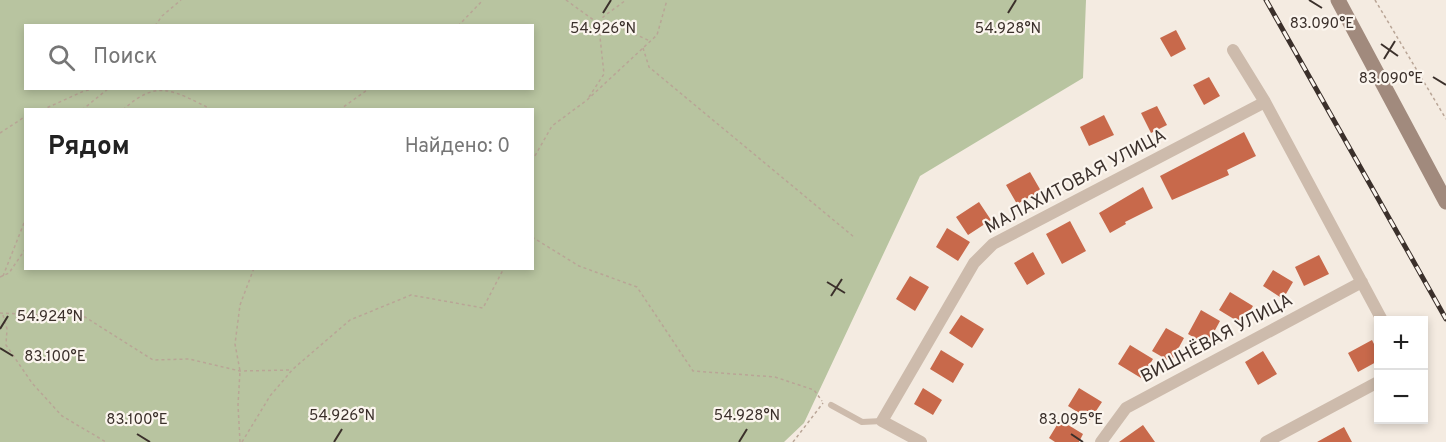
<!DOCTYPE html>
<html lang="ru">
<meta charset="utf-8">
<style>
body{margin:0;font-family:Overpass,sans-serif;background:#f6f6f6;color:#222}
.controls{position:absolute;right:18px;bottom:18px;display:grid;overflow:hidden;border-radius:0px;box-shadow:0 3px 9px #0003}
.controls button{width:54px;height:54px;display:grid;place-items:center;padding:0;border:0;border-bottom:2px solid #e0e0e0;background:#fff;color:#222;font:30px sans-serif}
.list{margin:0;padding:0;list-style:none}
h2{display:flex;justify-content:space-between;align-items:center;height:78px;margin:0;padding:0 24px;font-size:26px}
h2 small{font-size:20px;font-weight:400;color:#767676}
.icon{flex:none;width:33px;height:33px;fill:none;stroke:currentColor;stroke-width:2;stroke-linecap:round;stroke-linejoin:round}
.map{position:relative;flex:none;width:1446px;height:442px;overflow:hidden}
.search{position:absolute;background:#fff;box-shadow:0 3px 9px #0003;left:24px;top:24px;width:510px;height:66px;display:flex;align-items:center;gap:15px;box-sizing:border-box;padding:0 21px;border-radius:0px;color:#767676;font-size:22px}
.panel{position:absolute;background:#fff;box-shadow:0 3px 9px #0003;left:24px;top:108px;width:510px;height:162px;border-radius:0px}
.map>svg:first-child{display:block}
.green{fill:#b8c4a0;fill-rule:evenodd}
.building{fill:#c8694b}
.lines{fill:none;stroke-linecap:round;stroke-linejoin:round}
.path{stroke:#b9a596;stroke-width:1.5;stroke-dasharray:3 3;stroke-linecap:butt}
.lane{stroke:#cdbbac;stroke-width:6}
.street{stroke:#cdbbac;stroke-width:12}
.secondary{stroke:#a18a7d;stroke-width:15}
.rail-casing{stroke:#3b302b;stroke-width:5}
.rail{stroke:#fbf5ee;stroke-width:3;stroke-dasharray:9;stroke-linecap:butt}
.ticks{fill:none;stroke:#3b302b;stroke-width:2}
.labels{text-anchor:middle;dominant-baseline:central;stroke-width:4.5;stroke-linejoin:round;paint-order:stroke}
.street-label{font-size:18px;fill:#3b302b;stroke:#fbf5ee}
.ticks-label{font-size:15px;text-anchor:middle;fill:#3b302b;stroke:#fbf5ee;stroke-width:4.5;stroke-linejoin:round;paint-order:stroke}
</style>
<div class="map">
<svg width="1446" height="442" viewBox="0 0 1446 442">
<rect width="100%" height="100%" fill="#f4ebe1"/>
<path class="green" d="M0,0H1086L1083,78L920,176L804,423L784,442H0ZM26,26H532V88H26ZM26,110H532V268H26Z"/>
<path class="building" d="M1176,30L1186,49L1171,57L1160,38Z
M1209,77L1220,96L1204,105L1193,85Z
M1157,106L1167,125L1151,133L1141,113Z
M1104,115L1114,135L1089,146L1080,127Z
M1244,132L1256,156L1227,170L1229,175L1172,200L1160,176Z
M1030,172L1041,191L1017,204L1006,185Z
M1143,187L1153,208L1125,222L1126,224L1110,233L1099,213Z
M979,202L991,220L968,235L956,217Z
M1070,221L1086,251L1062,264L1046,234Z
M947,228L970,242L958,261L936,247Z
M1033,252L1045,274L1027,285L1014,263Z
M1319,255L1329,274L1304,286L1295,267Z
M1273,270L1293,282L1283,299L1263,286Z
M910,276L929,287L915,311L896,299Z
M1230,292L1253,306L1242,324L1219,310Z
M1201,310L1220,321L1207,345L1188,334Z
M961,315L984,329L972,348L949,333Z
M1166,328L1184,338L1171,362L1152,351Z
M1372,340L1378,352V361L1358,372L1348,353Z
M1130,345L1153,359L1141,378L1118,364Z
M941,350L964,364L953,383L930,369Z
M1263,351L1277,374L1258,385L1245,362Z
M923,388L942,400L933,415L914,404Z
M1079,388L1102,402L1090,420L1068,406Z
M1060,420L1083,434L1079,442H1055L1049,438Z
M1143,425L1155,442H1119Z
M1344,427L1352,442H1317Z"/>
<g class="lines">
<path class="path" d="M566,0L602,26L626,30L650,41
M1375,0L1446,119
M155,26L162,16L181,0
M458,26L483,0
M643,48L649,67L854,237
M589,97L604,74L600,37L603,17L626,0
M42,110L84,91L98,88
M82,110L109,88
M123,110C158,77 175,92 213,110
M339,110L370,88
M0,133L26,116
M532,161L552,126L587,100L657,35L667,0
M532,237L579,266L637,287L693,371L775,377L814,390L822,401
M3,276L26,218
M0,277L9,273L26,248
M0,313L85,317L153,360L189,359L240,371L292,370
M3,315L7,329L6,345L32,383L62,416L106,442
M240,442L238,405L240,371L235,344L240,305L254,268
M242,442L270,396L293,369L350,320L411,295L483,308L504,268
M793,442L823,403"/>
<path class="lane" d="M831,405L862,422L882,421"/>
<path class="street" d="M1233,50L1265,102L1382,320
M921,442L882,421L974,263L993,244L1265,102
M1101,442L1126,408L1362,282
M1266,442L1378,382"/>
<path class="secondary" d="M1338,0L1446,202"/>
<defs>
<path id="rail" d="M1266,0L1446,319"/>
</defs>
<use href="#rail" class="rail-casing"/>
<use href="#rail" class="rail"/>
</g>
<path class="ticks" d="M1309,0L1322,8M603,13L611,0M1008,13L1016,0M1381,44L1398,56M1384,59L1395,41M1433,77L1446,85M827,282L845,293M831,296L842,279M0,329L8,316M0,348L13,356M137,434L150,442M1071,434L1083,442M334,442L342,429M739,442L747,429"/>
<g class="labels">
<g class="street-label">
<text transform="translate(1076 182) rotate(-28)">МАЛАХИТОВАЯ УЛИЦА</text>
<text transform="translate(1217 339) rotate(-28)">ВИШНЁВАЯ УЛИЦА</text>
</g>
</g>
<g class="ticks-label">
<text x="1322" y="28">83.090°E</text>
<text x="603" y="33">54.926°N</text>
<text x="1008" y="33">54.928°N</text>
<text x="1391" y="83">83.090°E</text>
<text x="50" y="321">54.924°N</text>
<text x="55" y="361">83.100°E</text>
<text x="342" y="420">54.926°N</text>
<text x="747" y="420">54.928°N</text>
<text x="137" y="424">83.100°E</text>
<text x="1071" y="424">83.095°E</text>
</g>
</svg>
<div class="controls">
<button>+</button>
<button>−</button>
</div>
<div class="search"><svg class="icon" aria-label="search" viewBox="0 0 24 24"><circle cx="10" cy="10" r="6"/><path d="M15 15l6 6"/></svg>Поиск</div>
<section class="panel">
<h2>Рядом<small>Найдено: 0</small></h2>
<ul class="list">
</ul>
</section>
</div>
